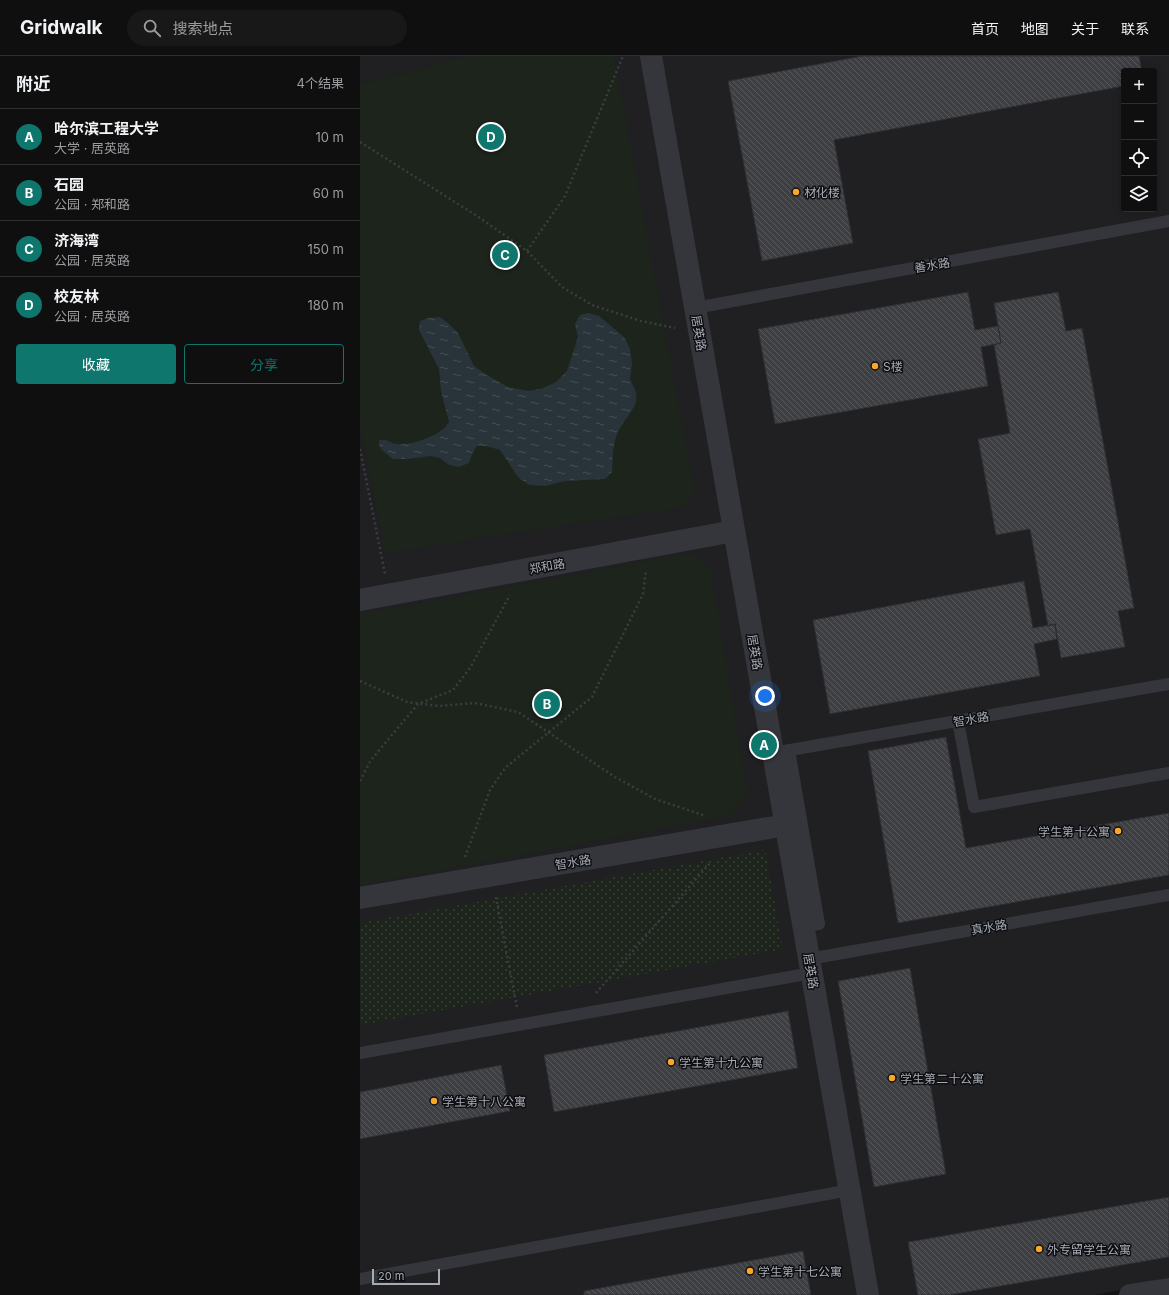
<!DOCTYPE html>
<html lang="zh">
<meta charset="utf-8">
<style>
body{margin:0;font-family:Inter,"Noto Sans SC",sans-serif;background:#181819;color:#f1f3f6}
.controls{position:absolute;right:12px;top:12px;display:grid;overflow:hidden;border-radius:4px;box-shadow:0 2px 10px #0003}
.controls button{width:36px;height:36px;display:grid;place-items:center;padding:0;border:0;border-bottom:1px solid #2f2f30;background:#0f0f10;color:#f1f3f6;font:20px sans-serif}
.scale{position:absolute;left:12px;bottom:10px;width:68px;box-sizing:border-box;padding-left:4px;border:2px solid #a5abb6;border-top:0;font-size:11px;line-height:14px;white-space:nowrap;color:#a5abb6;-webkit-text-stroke:3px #0f0f11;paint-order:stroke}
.you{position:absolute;left:405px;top:640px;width:14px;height:14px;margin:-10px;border:3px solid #fff;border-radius:50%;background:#1a73e8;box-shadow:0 0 0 6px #1a73e833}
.badge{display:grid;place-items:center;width:26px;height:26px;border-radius:50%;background:#0f766e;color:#fff;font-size:13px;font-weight:700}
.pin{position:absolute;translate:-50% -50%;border:2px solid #fff;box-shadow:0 1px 4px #0006}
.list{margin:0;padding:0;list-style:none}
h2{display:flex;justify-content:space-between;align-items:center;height:52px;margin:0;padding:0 16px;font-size:17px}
h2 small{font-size:13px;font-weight:400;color:#9b9c9f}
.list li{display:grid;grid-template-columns:26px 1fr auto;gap:12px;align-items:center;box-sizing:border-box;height:56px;padding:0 16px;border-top:1px solid #2f2f30}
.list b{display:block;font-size:15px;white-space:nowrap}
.list p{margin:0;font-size:13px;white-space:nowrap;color:#9b9c9f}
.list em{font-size:13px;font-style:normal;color:#9b9c9f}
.actions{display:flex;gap:8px;padding:12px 16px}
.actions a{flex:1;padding:9px 0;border:1px solid #0f766e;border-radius:4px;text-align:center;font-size:14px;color:#0f766e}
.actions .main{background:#0f766e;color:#fff}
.icon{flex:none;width:22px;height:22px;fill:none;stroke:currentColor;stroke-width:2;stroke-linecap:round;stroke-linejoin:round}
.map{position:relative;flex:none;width:809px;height:1239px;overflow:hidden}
header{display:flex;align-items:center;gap:24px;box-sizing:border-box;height:56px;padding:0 20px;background:#0f0f10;border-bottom:1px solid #2f2f30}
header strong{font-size:19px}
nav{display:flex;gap:22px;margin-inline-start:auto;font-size:14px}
.search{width:280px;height:36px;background:#181819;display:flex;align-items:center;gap:10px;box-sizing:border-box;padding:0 14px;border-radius:22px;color:#9b9c9f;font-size:15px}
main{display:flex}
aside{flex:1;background:#0f0f10}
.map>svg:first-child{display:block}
.built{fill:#202023;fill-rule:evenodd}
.grass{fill:url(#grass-dots)}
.green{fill:#1c241c}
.water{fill:url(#water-ripples)}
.building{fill:url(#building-back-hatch);stroke:#2e2e32}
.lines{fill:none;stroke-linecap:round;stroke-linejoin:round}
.path{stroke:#3b3d42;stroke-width:2.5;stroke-dasharray:2 3;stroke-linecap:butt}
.lane{stroke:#35363b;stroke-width:12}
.street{stroke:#35363b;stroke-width:22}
.poi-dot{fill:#f9a629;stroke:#0f0f11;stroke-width:1.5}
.labels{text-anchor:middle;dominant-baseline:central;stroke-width:3;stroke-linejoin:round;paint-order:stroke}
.poi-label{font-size:12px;fill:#a5abb6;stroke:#0f0f11;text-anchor:start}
.street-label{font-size:12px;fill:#a5abb6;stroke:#0f0f11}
</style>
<header>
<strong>Gridwalk</strong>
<div class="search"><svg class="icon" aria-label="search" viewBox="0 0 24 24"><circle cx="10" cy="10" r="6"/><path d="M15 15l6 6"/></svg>搜索地点</div>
<nav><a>首页</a><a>地图</a><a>关于</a><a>联系</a></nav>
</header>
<main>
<aside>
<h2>附近<small>4个结果</small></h2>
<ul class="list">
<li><span class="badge">A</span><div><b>哈尔滨工程大学</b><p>大学 · 居英路</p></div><em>10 m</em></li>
<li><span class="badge">B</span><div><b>石园</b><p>公园 · 郑和路</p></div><em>60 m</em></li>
<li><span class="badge">C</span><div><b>济海湾</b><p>公园 · 居英路</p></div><em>150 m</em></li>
<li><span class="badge">D</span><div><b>校友林</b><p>公园 · 居英路</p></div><em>180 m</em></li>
</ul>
<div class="actions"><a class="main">收藏</a><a>分享</a></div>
</aside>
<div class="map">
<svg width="809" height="1239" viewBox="0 0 809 1239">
<defs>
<pattern id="grass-dots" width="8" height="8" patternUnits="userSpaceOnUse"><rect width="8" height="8" fill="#1c241c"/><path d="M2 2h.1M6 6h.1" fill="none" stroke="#3a413b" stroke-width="1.8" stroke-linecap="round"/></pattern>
<pattern id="water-ripples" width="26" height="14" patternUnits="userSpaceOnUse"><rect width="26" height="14" fill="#29343a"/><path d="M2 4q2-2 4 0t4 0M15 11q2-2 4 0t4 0" fill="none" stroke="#454f54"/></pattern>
<pattern id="building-back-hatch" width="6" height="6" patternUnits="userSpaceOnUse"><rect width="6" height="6" fill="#3e3f43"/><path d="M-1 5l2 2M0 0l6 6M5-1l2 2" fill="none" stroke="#57585c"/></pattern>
</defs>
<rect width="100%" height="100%" fill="#141416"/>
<path class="built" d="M0,0H809V1225L734,1239H0ZM764,15H794V153H764Z"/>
<path class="grass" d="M405,794L423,893L0,969V867Z"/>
<path class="green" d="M110,0H254L335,437L324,451L25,497L0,369V29Z
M331,497L351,515L388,738L369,760L0,829V558Z"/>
<path class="water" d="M228,257L239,260L264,281L270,293L272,308L270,324C286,348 268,355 258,376C252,388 253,403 252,416L245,423L205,425L185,430L169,429L158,421L140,394L126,390H117L112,398L109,407L99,411L89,409L80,402L70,400L47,403H33L22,394L19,389V384C30,383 30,388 37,388C51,390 83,379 89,366L81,335L79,313L59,274L60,265L68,262L80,261L89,268L98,277L114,310L127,319L148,331L168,335L181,333L196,326L207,315L218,281L215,268L220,259Z"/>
<path class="building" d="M502,0H779L782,15H764V30L474,84L493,187L402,205L368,25Z
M608,236L615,274L638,270L641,287L621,291L628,330L415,368L398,273Z
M698,236L706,275L722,272L774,552L758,555L765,591L701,602L695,568L688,570L670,473L636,479L618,383L650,377L634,289L641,287L634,247Z
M664,525L673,572L695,568L697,583L674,588L680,620L470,658L453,564Z
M586,681L606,792L809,757V819L538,867L508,695Z
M550,912L586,1118L514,1131L478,925Z
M428,955L438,1012L194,1056L184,999Z
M141,1009L150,1055L0,1083V1036Z
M809,1141V1201L589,1239H558L548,1186Z
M443,1195L451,1239H224V1235Z"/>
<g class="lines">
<path class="path" d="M0,86L117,160L167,195L202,231L232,249L281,265L315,272
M167,195L205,140L263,0
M0,393L25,518
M0,625L47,646L79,650L115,647L158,656L255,721L295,743L343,759
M0,725L11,704L58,648L93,634L110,612L150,539
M105,801L130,734L145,712L232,641L283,538L286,514
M136,841L157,952
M236,937L351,806"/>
<path class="lane" d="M335,252L809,165
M598,665L614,751L809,717
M429,694L459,868L443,870
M413,697L809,628
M449,903L809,839
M0,997L452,917
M0,1223L490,1134"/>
<path class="street" d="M291,0L508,1239
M0,544L374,475
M0,842L426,769
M770,1239L809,1233"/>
</g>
<g class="poi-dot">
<circle cx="436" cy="136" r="4"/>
<circle cx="515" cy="310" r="4"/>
<circle cx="758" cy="775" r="4"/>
<circle cx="311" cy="1006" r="4"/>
<circle cx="532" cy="1022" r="4"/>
<circle cx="74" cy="1045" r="4"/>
<circle cx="679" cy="1193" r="4"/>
<circle cx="390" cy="1215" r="4"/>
</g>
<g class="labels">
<g class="poi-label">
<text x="444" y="136">材化楼</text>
<text x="523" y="310">S楼</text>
<text x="750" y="775" text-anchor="end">学生第十公寓</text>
<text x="319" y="1006">学生第十九公寓</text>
<text x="540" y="1022">学生第二十公寓</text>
<text x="82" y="1045">学生第十八公寓</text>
<text x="687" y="1193">外专留学生公寓</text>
<text x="398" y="1215">学生第十七公寓</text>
</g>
<g class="street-label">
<text transform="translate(572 209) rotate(-10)">善水路</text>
<text transform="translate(339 277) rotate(80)">居英路</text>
<text transform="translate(187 510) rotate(-10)">郑和路</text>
<text transform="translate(395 596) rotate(80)">居英路</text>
<text transform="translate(611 663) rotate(-10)">智水路</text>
<text transform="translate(213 806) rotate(-10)">智水路</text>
<text transform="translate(629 871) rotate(-10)">真水路</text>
<text transform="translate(451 915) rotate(80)">居英路</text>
</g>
</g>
</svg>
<div class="controls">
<button>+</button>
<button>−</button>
<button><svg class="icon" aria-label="locate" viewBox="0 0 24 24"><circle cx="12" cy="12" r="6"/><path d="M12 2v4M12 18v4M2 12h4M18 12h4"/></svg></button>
<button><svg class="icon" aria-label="layers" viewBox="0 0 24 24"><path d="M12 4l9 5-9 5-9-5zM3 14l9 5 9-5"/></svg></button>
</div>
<div class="scale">20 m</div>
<div class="you"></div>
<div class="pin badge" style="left:404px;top:689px">A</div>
<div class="pin badge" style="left:187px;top:648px">B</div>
<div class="pin badge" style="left:145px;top:199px">C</div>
<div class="pin badge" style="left:131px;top:81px">D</div>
</div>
</main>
